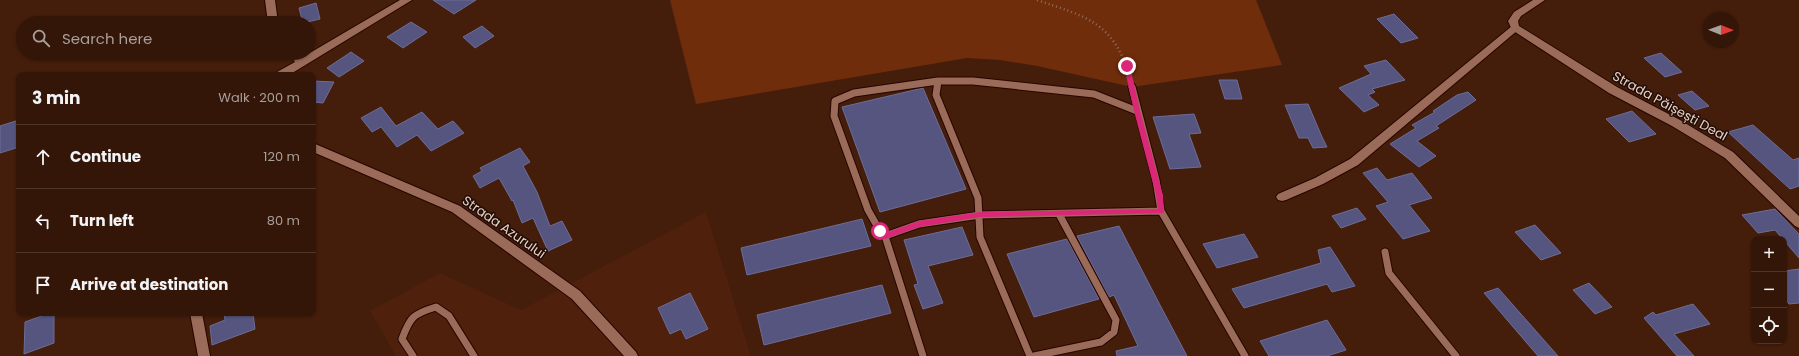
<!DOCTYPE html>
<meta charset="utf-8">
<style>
body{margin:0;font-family:Poppins,sans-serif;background:#3b1f12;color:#f1f3f6}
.controls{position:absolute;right:12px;bottom:12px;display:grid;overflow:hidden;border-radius:8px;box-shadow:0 1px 3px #0004}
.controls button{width:36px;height:36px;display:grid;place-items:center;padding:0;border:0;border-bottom:1px solid #4e3529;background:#331608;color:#f1f3f6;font:20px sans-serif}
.compass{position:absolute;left:1703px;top:12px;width:36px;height:36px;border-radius:50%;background:#331608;box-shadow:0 1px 3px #0004;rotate:91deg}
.stop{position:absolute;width:12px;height:12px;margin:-9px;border:3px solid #db2777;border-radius:50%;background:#fff}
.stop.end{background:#db2777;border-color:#fff;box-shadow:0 1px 4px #0008}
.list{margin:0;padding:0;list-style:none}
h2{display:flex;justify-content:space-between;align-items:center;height:52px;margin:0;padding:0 16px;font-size:17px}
h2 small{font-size:13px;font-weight:400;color:#a99f9c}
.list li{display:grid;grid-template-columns:26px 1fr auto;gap:12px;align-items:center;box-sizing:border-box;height:64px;padding:0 16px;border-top:1px solid #4e3529}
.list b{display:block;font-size:15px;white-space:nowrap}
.list em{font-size:13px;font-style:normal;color:#a99f9c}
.icon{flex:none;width:22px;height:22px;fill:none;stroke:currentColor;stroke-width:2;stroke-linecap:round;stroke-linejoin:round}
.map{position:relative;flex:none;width:1799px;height:356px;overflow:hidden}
.search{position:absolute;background:#331608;box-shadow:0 1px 3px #0004;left:16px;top:16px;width:300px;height:44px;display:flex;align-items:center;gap:10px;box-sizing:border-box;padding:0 14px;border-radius:22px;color:#a99f9c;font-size:15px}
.panel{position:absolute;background:#331608;box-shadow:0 1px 3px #0004;left:16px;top:72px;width:300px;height:244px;border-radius:8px}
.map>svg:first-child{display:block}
.built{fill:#4f210c}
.green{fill:#6f2d0c}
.building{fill:#55557f;stroke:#6c6d98}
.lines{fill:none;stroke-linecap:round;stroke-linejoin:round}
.service-casing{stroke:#290400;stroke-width:9}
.minor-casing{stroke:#290400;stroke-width:2}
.tertiary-casing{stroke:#290400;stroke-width:2}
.path{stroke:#8f6e5f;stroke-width:2.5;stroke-dasharray:1 3;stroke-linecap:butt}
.service{stroke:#9a6b59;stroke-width:7}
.minor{fill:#9a6b59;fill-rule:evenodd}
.tertiary{fill:#9a6b59;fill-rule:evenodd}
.route{fill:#db2777}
.labels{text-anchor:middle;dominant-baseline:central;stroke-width:3;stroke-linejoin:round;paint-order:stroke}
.street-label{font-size:13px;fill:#ebd0c6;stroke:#1f0d06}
</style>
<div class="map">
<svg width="1799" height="356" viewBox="0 0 1799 356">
<rect width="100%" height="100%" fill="#441d0b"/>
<path class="built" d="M706,212L751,356H396L370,311L440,273L521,310Z"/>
<path class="green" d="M670,0H1256L1282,65L1132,87L1037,66L1000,60L967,58L696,104Z"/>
<path class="building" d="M433,0H476L454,14Z
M316,3L320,19L303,23L299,8Z
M1394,14L1418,38L1401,43L1377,19Z
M411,22L427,32L403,48L387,37Z
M482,26L494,36L475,48L463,37Z
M351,52L364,61L339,77L327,68Z
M1661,53L1682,72L1665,77L1644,58Z
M1386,60L1405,80L1372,89L1375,92L1368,95L1379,105L1364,112L1339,88L1371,74L1364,66Z
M1219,80H1237L1242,99H1225Z
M313,81L334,82L323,103L313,102Z
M923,88L966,189L880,212L842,107Z
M1692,91L1709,106L1695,110L1678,95Z
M1468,92L1476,100L1436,126L1439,128L1417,141L1436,156L1419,167L1390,144L1416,128L1412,125L1435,112L1433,111L1457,95Z
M1308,104L1322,137L1327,147L1313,148L1308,138H1299L1285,105Z
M381,107L396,126L422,112L438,129L453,121L464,133L431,151L417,135L397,147L381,127L372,132L361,118Z
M1632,111L1656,134L1629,142L1606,119Z
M1194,114L1201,133L1189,134L1201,167L1170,169L1153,117Z
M19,120V147L0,153V126Z
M1753,125L1793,160L1799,158V186L1790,189L1728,132Z
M520,148L530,162L523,166L537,192L550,226L562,221L572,240L548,251L533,218L522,223L513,200L512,201L499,178L480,188L473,176L482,171L480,168Z
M1377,168L1387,180L1412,173L1432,198L1409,205L1430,231L1403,239L1376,206L1388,202L1363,173Z
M1357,208L1366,219L1341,228L1332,216Z
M1775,209L1799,234V258L1775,230L1758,233L1742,215Z
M862,219L871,246L747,275L741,248Z
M1535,225L1561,253L1541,260L1515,232Z
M1119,226L1160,305L1187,356H1117L1116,351L1138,346L1114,295L1109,297L1077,236Z
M962,227L973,255L928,266L943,303L923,309L914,285L918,284L904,240Z
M1244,234L1258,257L1217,268L1203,244Z
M1067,239L1099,299L1034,317L1007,254Z
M1330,247L1355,286L1332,292L1327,284L1244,308L1232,289L1321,263L1318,250Z
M1799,269V303L1789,304L1784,297V271Z
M1589,283L1612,307L1595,314L1573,290Z
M882,285L891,313L764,345L757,315Z
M1498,288L1558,356H1538L1484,293Z
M690,293L708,329L686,339L681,329L670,334L658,308Z
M1693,304L1710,324L1674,334L1694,356H1677L1644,318L1653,312L1656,315Z
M50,313H54V343L24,354L25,322Z
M224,313H253L255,329L212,345L210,326L225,320Z
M1327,320L1346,350L1327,356H1269L1260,341Z"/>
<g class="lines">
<defs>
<path id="service" d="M938,81L936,95L978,198L980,237L1030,356
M1132,87L1156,180L1161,211L1245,356
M885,236L880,231L868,210L834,116L835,101L854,93L938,81H973L1094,94L1137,111
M1385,252L1389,273L1456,356
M413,356L402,339C410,317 413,314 436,307L449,316L474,356
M923,356L885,236L919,224L980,215L1161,211
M1034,356L1101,342L1114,332L1116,320L1059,214"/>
<path id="minor" d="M265,0H275L278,23H268Z
M400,0H412L289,75H276L277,72L295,62L288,53H299L303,57Z
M1515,25L1520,28L1518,30L1358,165L1323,184L1286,200L1282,201L1278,200L1276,197L1278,194L1315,178L1350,159L1512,26Z
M313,143L460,206L580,291L636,352L638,356H624L572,299L452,212L313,152Z
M190,313H202L210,356H198Z"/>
<path id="tertiary" d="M1533,0H1545L1521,16L1518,21L1519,26L1617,87L1680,120L1733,152L1799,216V228L1795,226L1725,158L1672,126L1609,93L1512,30L1508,21L1514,12Z"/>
</defs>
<use href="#service" class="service-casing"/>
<use href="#minor" class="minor-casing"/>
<use href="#tertiary" class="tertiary-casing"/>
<path class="path" d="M1037,0C1086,17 1113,21 1130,77"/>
<use href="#service" class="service"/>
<use href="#minor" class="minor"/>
<use href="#tertiary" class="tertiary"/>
</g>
<path class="route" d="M1127,63L1130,66L1140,111L1163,195L1164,213L980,217L919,227L885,239L876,231L880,228L886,233L919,221L980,212L1158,209L1156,195L1134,111L1124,66Z"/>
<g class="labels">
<g class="street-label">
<text transform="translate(1670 106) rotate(29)">Strada Păișești Deal</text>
<text transform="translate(504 227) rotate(35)">Strada Azurului</text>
</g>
</g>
</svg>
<div class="controls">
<button>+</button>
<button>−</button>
<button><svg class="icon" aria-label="locate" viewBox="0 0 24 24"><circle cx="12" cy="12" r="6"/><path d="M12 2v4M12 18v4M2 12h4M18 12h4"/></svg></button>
</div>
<svg class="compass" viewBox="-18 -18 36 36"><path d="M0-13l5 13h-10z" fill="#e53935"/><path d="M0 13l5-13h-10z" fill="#a99f9c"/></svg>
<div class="stop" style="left:880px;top:231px"></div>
<div class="stop end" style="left:1127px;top:66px"></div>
<div class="search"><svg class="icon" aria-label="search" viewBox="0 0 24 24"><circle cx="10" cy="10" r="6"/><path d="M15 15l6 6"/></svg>Search here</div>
<section class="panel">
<h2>3 min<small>Walk · 200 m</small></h2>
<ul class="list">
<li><svg class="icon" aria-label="ahead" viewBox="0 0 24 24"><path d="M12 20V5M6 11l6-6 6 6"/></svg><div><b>Continue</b></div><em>120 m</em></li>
<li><svg class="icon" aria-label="left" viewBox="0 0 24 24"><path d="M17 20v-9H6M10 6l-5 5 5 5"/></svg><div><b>Turn left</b></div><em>80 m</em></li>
<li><svg class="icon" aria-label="arrive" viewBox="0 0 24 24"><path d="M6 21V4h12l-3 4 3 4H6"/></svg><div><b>Arrive at destination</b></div></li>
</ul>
</section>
</div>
